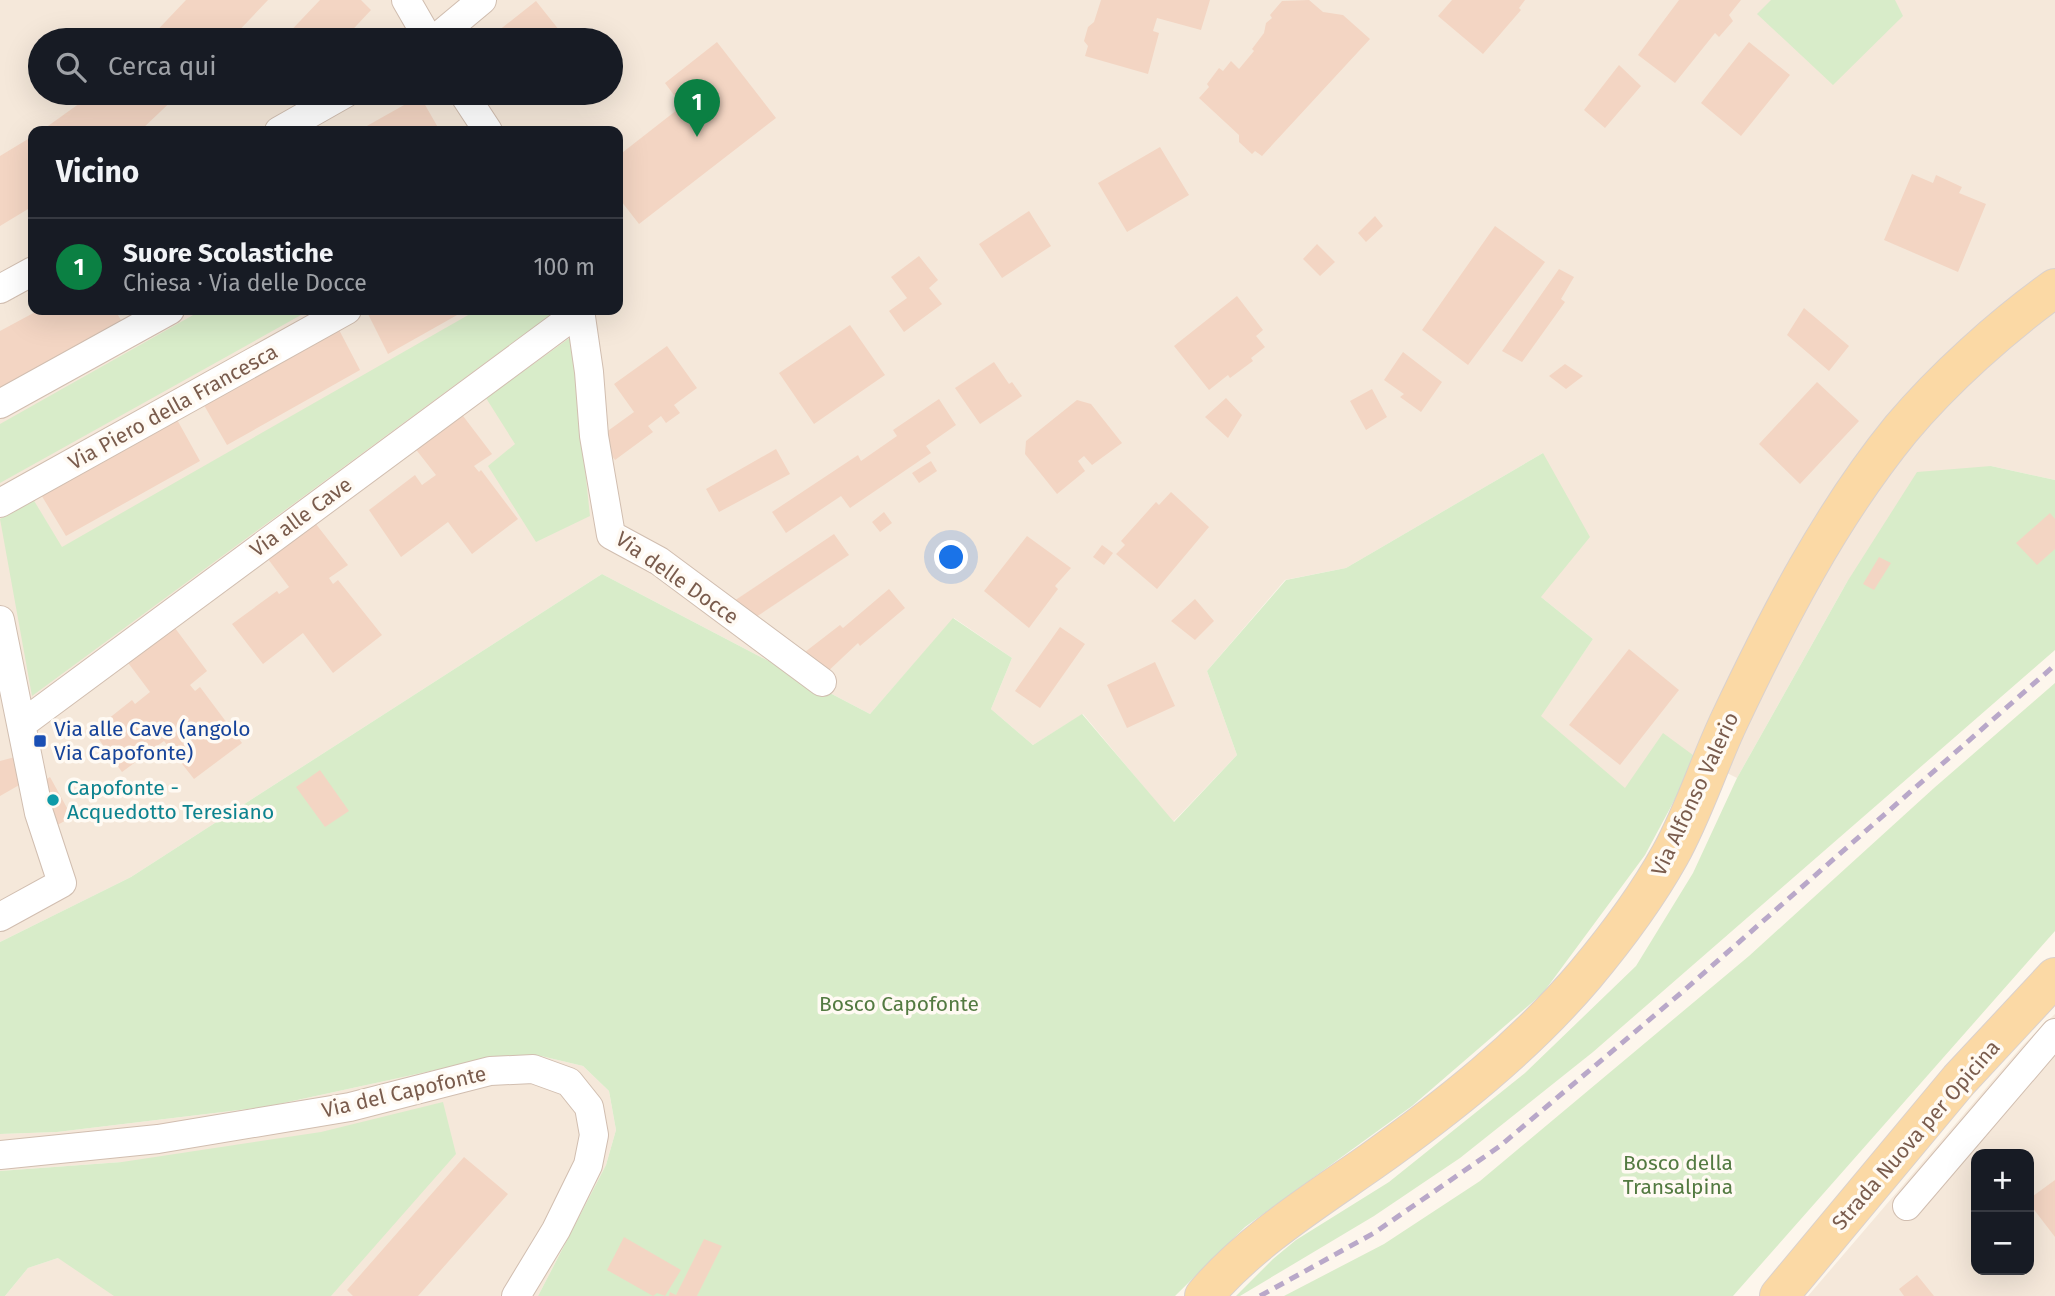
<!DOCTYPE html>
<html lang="it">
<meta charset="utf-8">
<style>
body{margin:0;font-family:"Fira Sans",sans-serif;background:#20242c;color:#f1f3f6}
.controls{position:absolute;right:21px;bottom:21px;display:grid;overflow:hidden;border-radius:14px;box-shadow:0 7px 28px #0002}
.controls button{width:63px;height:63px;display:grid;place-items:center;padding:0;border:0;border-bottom:2px solid #363941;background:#171b24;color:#f1f3f6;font:35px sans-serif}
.you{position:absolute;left:952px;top:558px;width:24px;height:24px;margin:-18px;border:5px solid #fff;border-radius:50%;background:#1a73e8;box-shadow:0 0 0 10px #1a73e833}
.badge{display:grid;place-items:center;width:46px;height:46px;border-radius:50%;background:#0b8043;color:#fff;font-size:23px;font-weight:700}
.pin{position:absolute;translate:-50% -58px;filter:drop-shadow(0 2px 4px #0008)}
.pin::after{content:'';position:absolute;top:37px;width:24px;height:21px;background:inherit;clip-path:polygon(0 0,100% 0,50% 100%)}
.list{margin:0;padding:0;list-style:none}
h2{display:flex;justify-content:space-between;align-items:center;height:91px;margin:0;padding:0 28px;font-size:30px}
h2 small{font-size:23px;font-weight:400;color:#9ea1a6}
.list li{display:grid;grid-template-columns:46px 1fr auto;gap:21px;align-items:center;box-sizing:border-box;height:98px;padding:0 28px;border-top:2px solid #363941}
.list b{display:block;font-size:26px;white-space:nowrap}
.list p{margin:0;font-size:23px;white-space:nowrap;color:#9ea1a6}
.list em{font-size:23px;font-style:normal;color:#9ea1a6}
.icon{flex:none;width:38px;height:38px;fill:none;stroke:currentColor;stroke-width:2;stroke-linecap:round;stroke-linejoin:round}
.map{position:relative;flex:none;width:2055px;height:1296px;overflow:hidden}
.search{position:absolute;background:#171b24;box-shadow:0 7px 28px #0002;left:28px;top:28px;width:595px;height:77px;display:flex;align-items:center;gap:18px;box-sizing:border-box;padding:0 24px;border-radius:38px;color:#9ea1a6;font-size:26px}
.panel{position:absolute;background:#171b24;box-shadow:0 7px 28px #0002;left:28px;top:126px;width:595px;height:189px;border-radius:14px}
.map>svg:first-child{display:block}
.residential{fill:#f5e8da;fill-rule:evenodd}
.green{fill:#d8ecc9}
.building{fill:#f3d5c3}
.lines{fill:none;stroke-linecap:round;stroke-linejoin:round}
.minor-casing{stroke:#d1beb0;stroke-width:30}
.primary-casing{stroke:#dad1cd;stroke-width:40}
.minor{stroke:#fff;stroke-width:28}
.primary{stroke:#fbd9a5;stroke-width:38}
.rail{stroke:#b9a8c9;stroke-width:5;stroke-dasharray:10 7;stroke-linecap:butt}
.transit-dot{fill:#1a4fb4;stroke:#fffaf3;stroke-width:2.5}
.culture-dot{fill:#0f9aa8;stroke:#fffaf3;stroke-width:2.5}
.labels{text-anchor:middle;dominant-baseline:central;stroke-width:7;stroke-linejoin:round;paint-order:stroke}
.street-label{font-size:21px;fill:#7a5c4d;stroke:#fffaf3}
.transit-label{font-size:21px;fill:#164399;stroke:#fffaf3;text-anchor:start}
.culture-label{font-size:21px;fill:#0d838f;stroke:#fffaf3;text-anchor:start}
.park-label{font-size:21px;fill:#537a41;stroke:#fffaf3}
</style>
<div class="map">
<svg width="2055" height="1296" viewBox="0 0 2055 1296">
<rect width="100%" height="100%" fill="#fdf6ec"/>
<path class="residential" d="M0,0H2055V480L1991,466L1847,582L1737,778L1697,758L1625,789L1540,716L1593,639L1541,597L1543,453L1346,568L1285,580L1207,671L1237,755L1173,822L1083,714L1033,745L991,709L1012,658L954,618L870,714L602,574L131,877L0,942ZM40,40H611V93H40ZM33,131H618V310H33Z
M2055,1014V1296H1808L2023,1045ZM1976,1154H2029V1270H1976Z
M500,1056H541L583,1066L609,1091L616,1130L606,1165L538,1296H5L28,1268L58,1258L122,1162L0,1171V1134L57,1132L265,1107Z"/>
<path class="green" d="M1771,0H1895L1903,16L1833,85L1757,14Z
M202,310H310L0,483V424Z
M477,310H557L32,696L0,519L33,499L62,547Z
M571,337L590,516L536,542L488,466L515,444L486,398Z
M1543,453L1590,537L1541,597L1593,639L1541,716L1625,788L1663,733L1697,758L1645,855L1543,993L1412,1106L1245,1227L1175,1296H538L606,1165L616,1130L609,1091L583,1066L541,1056H500L265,1107L57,1132L0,1134V942L131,877L602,574L870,714L953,618L1012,658L991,709L1033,745L1082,714L1174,822L1237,755L1207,671L1286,580L1346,568Z
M1991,466L2055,480V650L1593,1052L1460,1158L1374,1216L1240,1296H1236L1273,1259L1296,1240L1389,1182L1525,1073L1636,966L1693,873L1737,778L1847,582L1917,472Z
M2055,683V931L1733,1296H1284L1384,1244L1480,1181L1749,956L1934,788Z
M443,1102L456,1154L331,1296H114L58,1258L28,1268L5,1296H0V1171L122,1162L321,1132Z"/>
<path class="building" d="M186,0H268L230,40H148Z
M320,0H361L371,10L343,40H282Z
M1101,0H1210L1201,30L1157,18L1153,31L1159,33L1148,74L1085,56L1088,46L1084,41L1088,27L1094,22Z
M1309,0L1323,12L1343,15L1370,39L1262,156L1255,151L1252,154L1239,142V135L1199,98L1209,87L1207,84L1219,68L1223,71L1231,61L1239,69L1254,51L1252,49L1264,33L1266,23L1272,18L1270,15L1282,1Z
M1452,0H1525L1519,8L1521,10L1483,54L1438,16Z
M1679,0H1741L1729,15L1733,21L1719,37L1715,33L1675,83L1638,55Z
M536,1L567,40H496L493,35Z
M717,42L776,118L639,224L618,197V156L682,106L665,83Z
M1749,42L1790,75L1741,136L1701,103Z
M1619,65L1641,86L1605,128L1584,110Z
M94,93H180L140,131H41Z
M420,96L440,131H358Z
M33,136V206L0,226V156Z
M1160,147L1189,195L1127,232L1098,183Z
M1912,174L1933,183L1936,175L1962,187L1959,193L1986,204L1958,272L1884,240Z
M1029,211L1051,246L1002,278L979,244Z
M1375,216L1383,226L1366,242L1358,233Z
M1495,226L1545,262L1468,365L1422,330Z
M1317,244L1335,262L1320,276L1303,259Z
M919,256L938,280L929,288L942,304L904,332L889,311L907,298L891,277Z
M1559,269L1574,277L1561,299L1565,302L1522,362L1502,351Z
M1237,296L1263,330L1256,336L1265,347L1251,358L1253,361L1230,378L1228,375L1209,390L1174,346Z
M1804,308L1849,346L1829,371L1787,335Z
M39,310H115L122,322L0,390V331Z
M366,310H466L388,354Z
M850,325L885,375L814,424L779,373Z
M337,326L360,370L227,445L201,400Z
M667,346L697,388L674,405L680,413L666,423L661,416L648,426L653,432L615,460L598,438L634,412L614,384Z
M1403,352L1442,382L1421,412L1400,397L1404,394L1384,380Z
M994,362L1009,384L1012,382L1022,396L980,424L955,388Z
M1565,364L1583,376L1566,389L1549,376Z
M1817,382L1859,421L1800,484L1759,444Z
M1372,389L1387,417L1366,430L1350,401Z
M1226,398L1242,415L1228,438L1205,417Z
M939,399L956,425L926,446L931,453L850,508L841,496L786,533L772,512L858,455L861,461L897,436L893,430Z
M1077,400L1091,404L1122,443L1092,465L1084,456L1078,461L1085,471L1057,494L1025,454L1026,441Z
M457,408L492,454L474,466L479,472L481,470L518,519L472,554L448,522L401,557L369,510L415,475L422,485L436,475L410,442Z
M175,416L200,461L66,536L40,493Z
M776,449L790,474L719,512L706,489Z
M931,461L937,471L919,483L912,473Z
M1171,492L1209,527L1157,589L1116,554L1125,545L1121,541L1156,502L1159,505Z
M884,512L892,523L880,532L872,522Z
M2050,513L2055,519V549L2037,565L2016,543Z
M312,519L348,565L329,578L333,584L338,580L382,635L333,673L303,633L263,664L232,624L277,591L279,594L289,587L265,555Z
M834,534L849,555L753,619L731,603Z
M1027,536L1071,568L1055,586L1058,589L1029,628L984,591Z
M1102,545L1113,553L1104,565L1093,557Z
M1879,557L1891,563L1874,590L1863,584Z
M889,589L905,608L860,646L858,643L824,675L805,652L840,625L843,628Z
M1195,599L1214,621L1195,640L1171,621Z
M172,624L207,671L190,685L195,691L200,687L242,743L194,779L164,741L122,772L93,731L132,700L135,704L150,692L126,660Z
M1060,627L1085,644L1040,708L1015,691Z
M1629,649L1679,690L1620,765L1569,725Z
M1155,662L1175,706L1127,728L1107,685Z
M15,757L21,784L0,796V761Z
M320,770L349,811L325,827L296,787Z
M50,777L72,817L50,829L40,783Z
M464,1157L508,1194L418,1296H353L347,1290Z
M2055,1180V1237L2029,1203V1199Z
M624,1237L681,1270L665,1296L657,1293L653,1296L607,1270Z
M704,1239L722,1246L697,1296H669L670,1292L676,1295Z
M1917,1275L1934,1296H1904L1899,1289Z"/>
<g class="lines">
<defs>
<path id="minor" d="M406,0L429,40
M434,40L482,0
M463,93L488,131
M279,131L346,93
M0,289L33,271
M580,310L589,372L594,436L611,535L659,561L822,682
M0,404L170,310
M0,503L347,310
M0,620L39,813L62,883L0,917
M22,724L580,311
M0,1155L158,1139L350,1107L490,1071L533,1069L569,1082L589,1107L594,1135L588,1165L556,1230L516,1296
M1907,1206L2055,1033"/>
<path id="primary" d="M1204,1296C1249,1242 1315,1201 1372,1161C1448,1107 1524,1047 1585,975C1616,938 1646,898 1670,855C1694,812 1709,763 1730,719C1778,618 1830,516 1901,429C1943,379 2002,326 2055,288
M1779,1296L1959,1080L2055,977"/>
</defs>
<use href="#minor" class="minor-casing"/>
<use href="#primary" class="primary-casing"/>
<use href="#minor" class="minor"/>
<use href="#primary" class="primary"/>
<path class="rail" d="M1260,1296L1374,1233L1500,1146L1681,993L2055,665"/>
</g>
<rect class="transit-dot" x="33" y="734" width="14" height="14" rx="3.5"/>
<circle class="culture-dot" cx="53" cy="800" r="7"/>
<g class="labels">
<g class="street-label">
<text transform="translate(173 407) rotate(-29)">Via Piero della Francesca</text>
<text transform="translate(301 517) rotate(-36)">Via alle Cave</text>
<text transform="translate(677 578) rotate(35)">Via delle Docce</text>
<text transform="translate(1695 794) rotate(-65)">Via Alfonso Valerio</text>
<text transform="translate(404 1092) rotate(-13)">Via del Capofonte</text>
<text transform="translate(1916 1135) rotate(-49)">Strada Nuova per Opicina</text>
</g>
<g class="transit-label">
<text x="54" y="729">Via alle Cave (angolo<tspan x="54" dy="24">Via Capofonte)</tspan></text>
</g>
<g class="culture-label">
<text x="67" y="788">Capofonte -<tspan x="67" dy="24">Acquedotto Teresiano</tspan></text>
</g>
<g class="park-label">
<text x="899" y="1004">Bosco Capofonte</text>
<text x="1678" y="1163">Bosco della<tspan x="1678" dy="24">Transalpina</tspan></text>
</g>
</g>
</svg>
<div class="controls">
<button>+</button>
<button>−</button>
</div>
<div class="you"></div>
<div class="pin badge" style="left:697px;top:137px">1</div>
<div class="search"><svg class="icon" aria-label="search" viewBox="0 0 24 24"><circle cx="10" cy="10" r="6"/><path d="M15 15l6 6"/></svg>Cerca qui</div>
<section class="panel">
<h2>Vicino<small></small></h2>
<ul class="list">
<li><span class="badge">1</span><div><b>Suore Scolastiche</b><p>Chiesa · Via delle Docce</p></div><em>100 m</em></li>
</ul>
</section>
</div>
